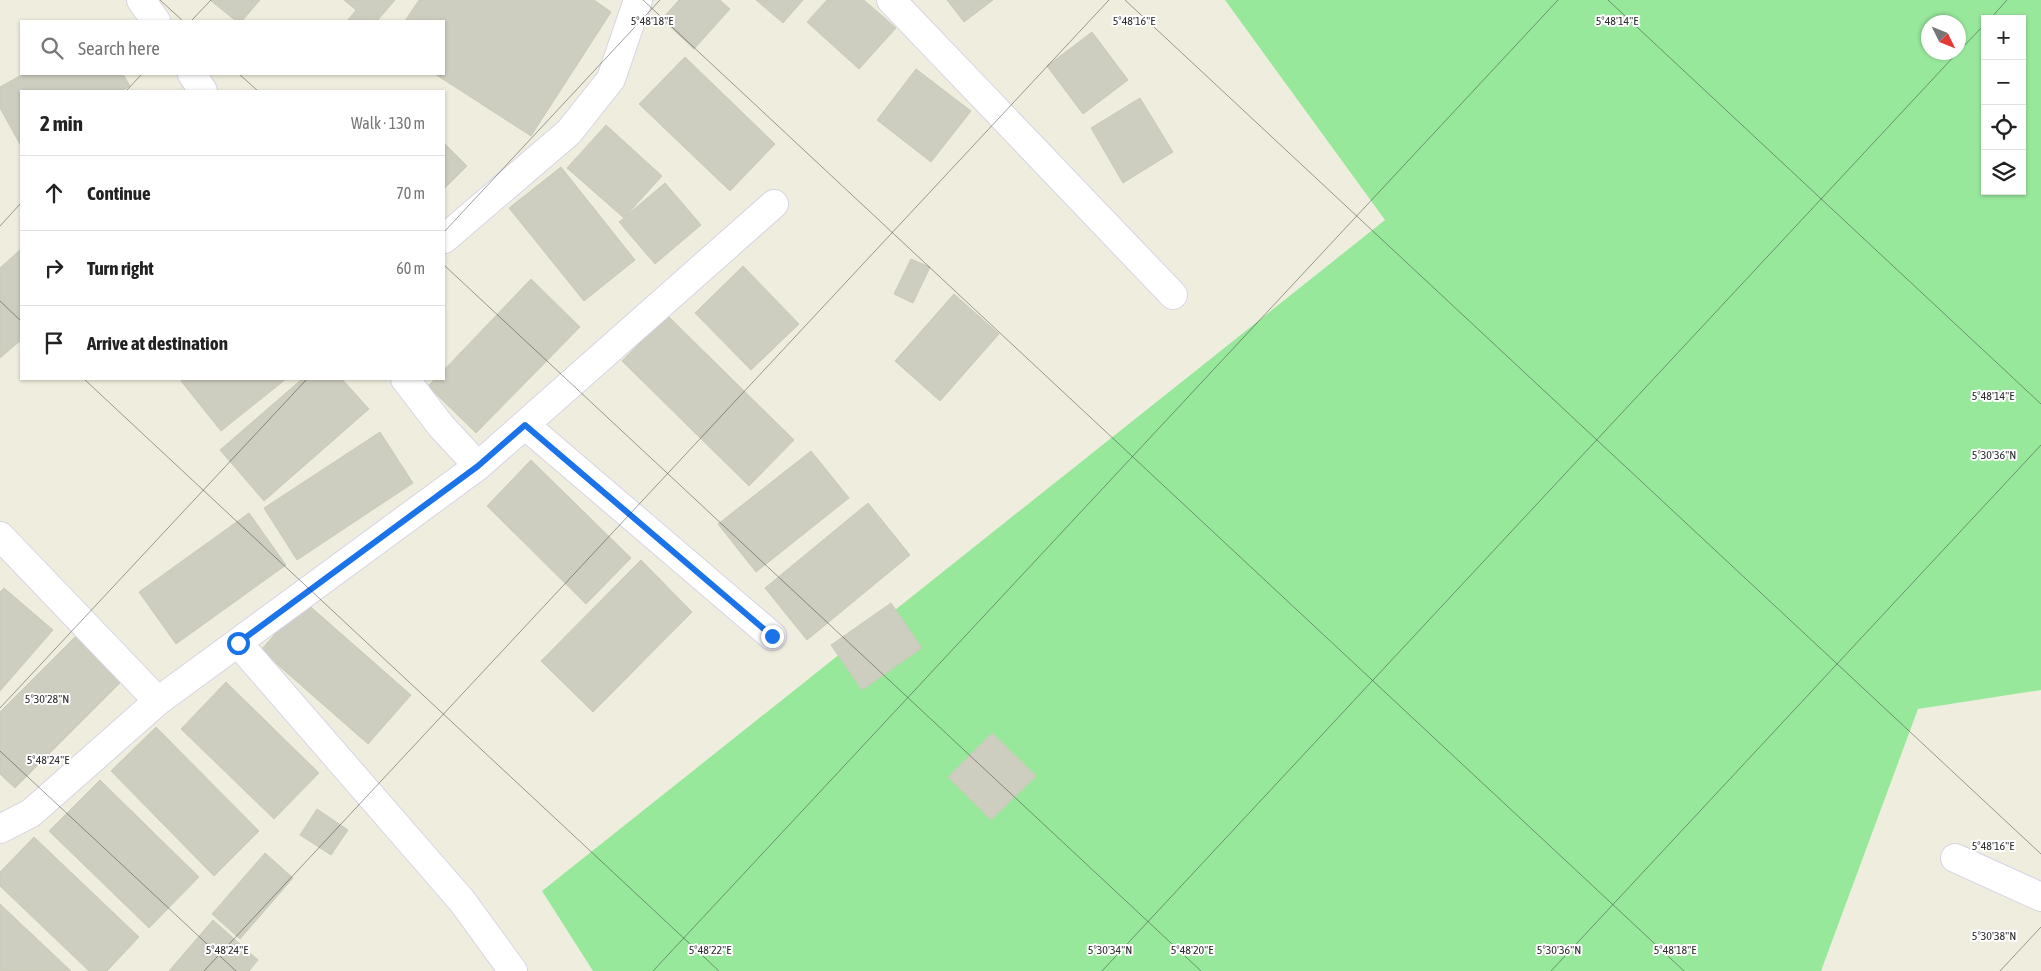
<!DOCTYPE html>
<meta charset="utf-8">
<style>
body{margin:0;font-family:"Asap Condensed",sans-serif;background:#f6f6f6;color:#222}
.controls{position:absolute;right:15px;top:15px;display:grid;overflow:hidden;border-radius:0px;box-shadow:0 1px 4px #0004}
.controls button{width:45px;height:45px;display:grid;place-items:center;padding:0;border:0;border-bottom:1px solid #e0e0e0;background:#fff;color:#222;font:25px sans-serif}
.compass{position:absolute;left:1921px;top:15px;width:45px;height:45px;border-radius:50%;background:#fff;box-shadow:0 1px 4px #0004;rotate:133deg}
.stop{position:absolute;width:15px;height:15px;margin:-11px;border:4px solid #1a73e8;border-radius:50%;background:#fff}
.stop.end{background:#1a73e8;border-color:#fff;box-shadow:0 1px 5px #0008}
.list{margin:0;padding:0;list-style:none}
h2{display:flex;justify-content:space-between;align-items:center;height:65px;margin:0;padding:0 20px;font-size:21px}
h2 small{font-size:16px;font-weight:400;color:#767676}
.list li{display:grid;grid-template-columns:32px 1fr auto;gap:15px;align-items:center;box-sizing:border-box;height:75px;padding:0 20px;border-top:1px solid #e0e0e0}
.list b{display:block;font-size:19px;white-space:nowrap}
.list em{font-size:16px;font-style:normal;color:#767676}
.icon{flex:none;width:28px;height:28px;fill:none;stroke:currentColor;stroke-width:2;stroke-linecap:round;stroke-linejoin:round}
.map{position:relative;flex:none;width:2041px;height:971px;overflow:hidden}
.search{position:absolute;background:#fff;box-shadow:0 1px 4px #0004;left:20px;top:20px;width:425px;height:55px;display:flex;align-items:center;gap:12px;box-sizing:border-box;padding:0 18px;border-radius:0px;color:#767676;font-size:19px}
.panel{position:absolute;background:#fff;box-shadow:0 1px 4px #0004;left:20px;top:90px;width:425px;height:290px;border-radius:0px}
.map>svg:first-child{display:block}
.green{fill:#98e89c;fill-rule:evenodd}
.building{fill:#cdcdc0;stroke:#cacbb7}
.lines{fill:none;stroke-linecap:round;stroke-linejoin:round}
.minor-casing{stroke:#d7d3e6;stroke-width:30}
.minor{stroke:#fff;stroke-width:28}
.route{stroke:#1a73e8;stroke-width:6}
.ticks{fill:none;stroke:#2c2c2c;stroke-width:1;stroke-opacity:0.45}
.ticks-label{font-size:12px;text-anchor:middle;fill:#2c2c2c;stroke:#fff;stroke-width:4;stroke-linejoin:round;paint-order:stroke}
</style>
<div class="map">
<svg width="2041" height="971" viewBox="0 0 2041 971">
<rect width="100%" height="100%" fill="#efeede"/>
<path class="green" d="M1225,0H2041V690L1918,709L1821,971H593L542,891L1385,220ZM1985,19H2022V191H1985ZM1928,22H1958V52H1928Z"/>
<path class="building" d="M210,0H260L242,21H236Z
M344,0H395L377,21H347L356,10Z
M419,0H594L611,12L531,136L435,74H444V21H405Z
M679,0H720L730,9L694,49L662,19Z
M756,0H803L783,23Z
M827,0H864L896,28L859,69L807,22Z
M947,0H993L964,22Z
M1092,32L1128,80L1083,114L1047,66Z
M685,57L775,144L730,191L639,104Z
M916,69L971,111L931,162L877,120Z
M23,74H123L130,86L121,91H21V146L0,108V87Z
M1140,98L1173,152L1123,183L1091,128Z
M606,125L662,176L624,218L567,168Z
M444,143L467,166L444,189Z
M561,167L635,260L584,301L509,208Z
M665,183L701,225L655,264L619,222Z
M21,249V340L0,358V268Z
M911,259L930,267L913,303L894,294Z
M743,266L799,324L751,370L695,313Z
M531,279L580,327L476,433L428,386L435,379H444V370Z
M954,294L999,334L940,401L895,361Z
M667,315L794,440L749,486L622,361Z
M183,379H286L221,431L181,381Z
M302,379H342L369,409L264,501L220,450Z
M380,432L413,483L297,560L264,508Z
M811,451L849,498L756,572L718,524Z
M531,460L631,558L586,604L487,506Z
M868,503L910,555L807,640L765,588Z
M249,513L286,565L176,644L139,592Z
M641,560L692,612L593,712L541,661Z
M4,588L53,630L0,691V592Z
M304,601L411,695L368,744L261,650Z
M891,603L922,648L862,690L831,645Z
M75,637L120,683L15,788L0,774V712Z
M226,682L319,773L274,819L181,729Z
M156,727L259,831L214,876L111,771Z
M992,733L1036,776L991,820L948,777Z
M100,780L199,877L149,928L49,831Z
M317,809L348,830L331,855L300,835Z
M34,837L139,937L107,971H89L0,886V872Z
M265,853L293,878L240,939L212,914Z
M0,904L71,971H0Z
M213,920L258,960L249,971H169Z"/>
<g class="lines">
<defs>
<path id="minor" d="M141,0L156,21
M891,0L1173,295
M192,74L203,91
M444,239L569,132L611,79L638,0
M405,379L441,426L478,466
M525,425L772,636
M0,536L158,701L31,813L0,829
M238,643L462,901L513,971
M158,701L478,466L774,204
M1955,858L2041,897"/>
</defs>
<use href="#minor" class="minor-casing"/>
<use href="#minor" class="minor"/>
</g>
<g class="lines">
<path class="route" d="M238,643L478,466L525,425L772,636"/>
</g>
<path class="ticks" d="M160,0L183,21M643,0L1684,971M1125,0L2041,854M1608,0L2041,404M1990,19L2007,0M191,21L211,0M1958,52L1985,24M239,74L258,91M126,91L142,74M0,226L21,203M444,232L660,0M444,265L1201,971M0,301L21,321M84,379L719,971M0,708L307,379M0,751L236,971M204,971L1109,0M653,971L1558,0M1102,971L1958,52M1551,971L2041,445M2000,971L2041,927"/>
<g class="ticks-label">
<text x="652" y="25">5°48'18"E</text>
<text x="1134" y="25">5°48'16"E</text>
<text x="1617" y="25">5°48'14"E</text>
<text x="1993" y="400">5°48'14"E</text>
<text x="1994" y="459">5°30'36"N</text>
<text x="47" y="703">5°30'28"N</text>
<text x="48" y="764">5°48'24"E</text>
<text x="1993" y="850">5°48'16"E</text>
<text x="1994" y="940">5°30'38"N</text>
<text x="1110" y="954">5°30'34"N</text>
<text x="1559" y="954">5°30'36"N</text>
<text x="227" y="954">5°48'24"E</text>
<text x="710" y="954">5°48'22"E</text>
<text x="1192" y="954">5°48'20"E</text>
<text x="1675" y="954">5°48'18"E</text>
</g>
</svg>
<div class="controls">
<button>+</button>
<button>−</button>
<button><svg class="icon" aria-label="locate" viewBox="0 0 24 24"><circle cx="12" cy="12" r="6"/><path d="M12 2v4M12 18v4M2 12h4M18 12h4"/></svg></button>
<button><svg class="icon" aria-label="layers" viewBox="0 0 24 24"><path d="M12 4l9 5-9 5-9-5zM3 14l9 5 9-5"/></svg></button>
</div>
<svg class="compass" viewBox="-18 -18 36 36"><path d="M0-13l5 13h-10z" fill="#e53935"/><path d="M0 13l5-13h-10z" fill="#767676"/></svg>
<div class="stop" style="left:238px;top:643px"></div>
<div class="stop end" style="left:772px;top:636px"></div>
<div class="search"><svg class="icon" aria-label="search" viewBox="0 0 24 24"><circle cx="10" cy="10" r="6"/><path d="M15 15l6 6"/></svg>Search here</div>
<section class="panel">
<h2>2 min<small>Walk · 130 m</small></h2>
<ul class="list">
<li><svg class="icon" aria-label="ahead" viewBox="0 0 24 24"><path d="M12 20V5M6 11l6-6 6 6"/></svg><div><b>Continue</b></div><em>70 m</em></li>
<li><svg class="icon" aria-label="right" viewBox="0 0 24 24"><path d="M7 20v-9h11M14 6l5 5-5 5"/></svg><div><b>Turn right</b></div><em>60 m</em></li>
<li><svg class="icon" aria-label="arrive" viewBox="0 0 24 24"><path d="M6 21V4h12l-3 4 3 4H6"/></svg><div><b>Arrive at destination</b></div></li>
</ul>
</section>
</div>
